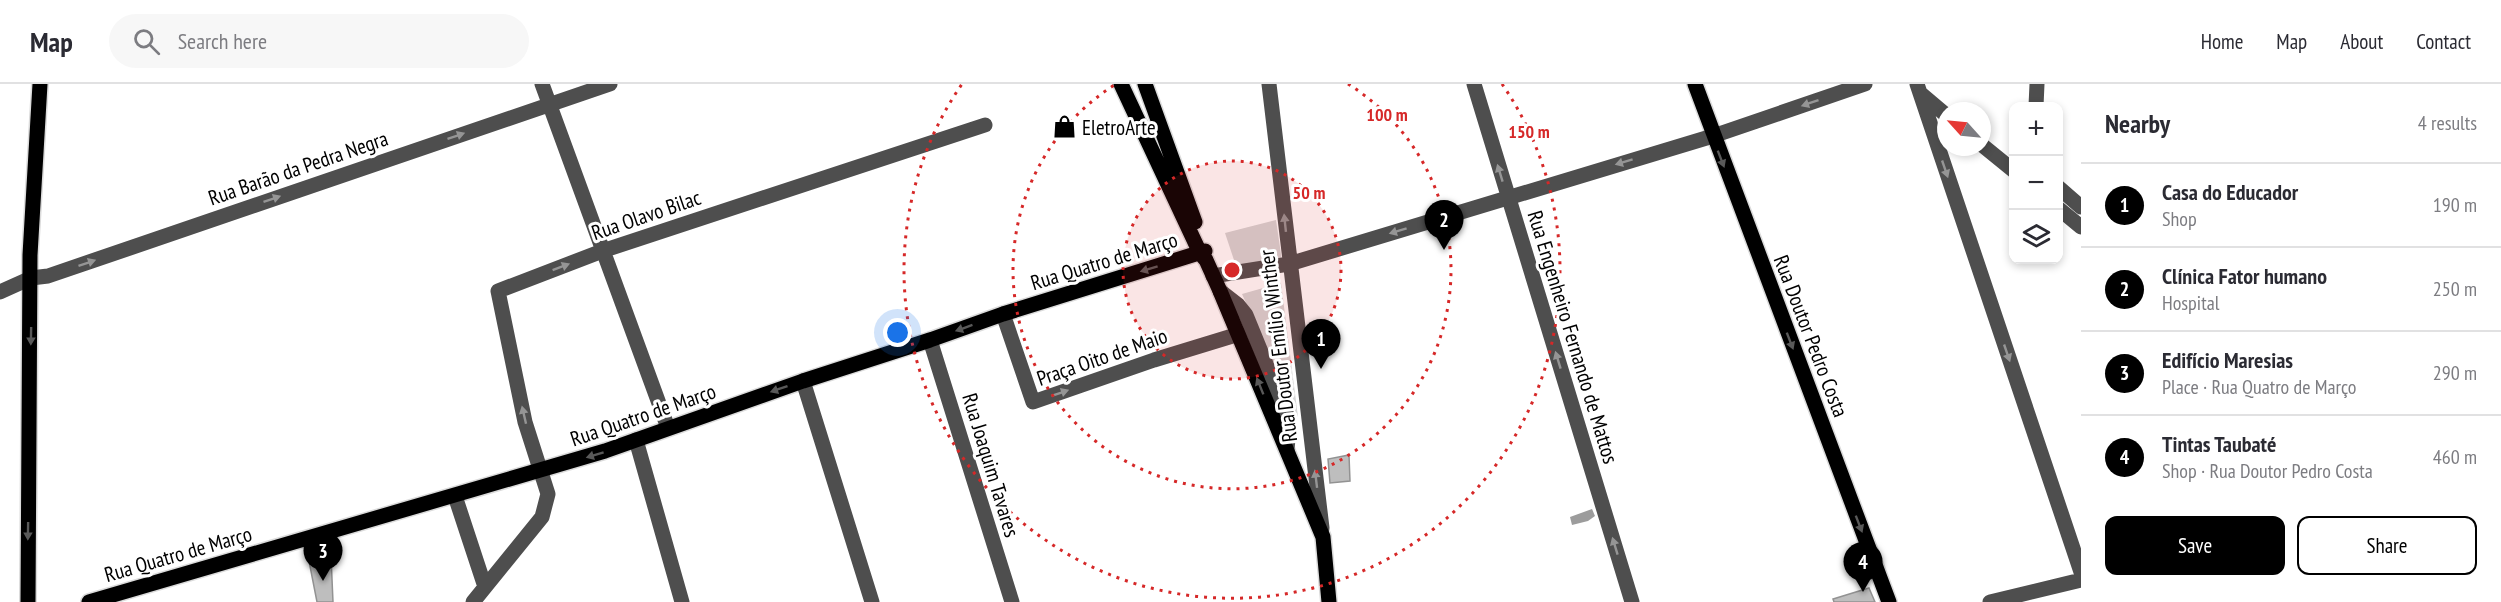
<!DOCTYPE html>
<meta charset="utf-8">
<style>
body{margin:0;font-family:"PT Sans Narrow",sans-serif;background:#f7f7f7;color:#2b2b33}
.controls{position:absolute;right:18px;top:18px;display:grid;overflow:hidden;border-radius:12px;box-shadow:0 3px 9px #0003}
.controls button{width:54px;height:54px;display:grid;place-items:center;padding:0;border:0;border-bottom:2px solid #e1e1e2;background:#fff;color:#2b2b33;font:30px sans-serif}
.compass{position:absolute;left:1937px;top:18px;width:54px;height:54px;border-radius:50%;background:#fff;box-shadow:0 3px 9px #0003;rotate:297deg}
.you{position:absolute;left:898px;top:249px;width:21px;height:21px;margin:-15px;border:4px solid #fff;border-radius:50%;background:#1a73e8;box-shadow:0 0 0 9px #1a73e833}
.badge{display:grid;place-items:center;width:39px;height:39px;border-radius:50%;background:#000;color:#fff;font-size:20px;font-weight:700}
.pin{position:absolute;translate:-50% -50px;filter:drop-shadow(0 2px 3px #0008)}
.pin::after{content:'';position:absolute;top:32px;width:21px;height:18px;background:inherit;clip-path:polygon(0 0,100% 0,50% 100%)}
.list{margin:0;padding:0;list-style:none}
h2{display:flex;justify-content:space-between;align-items:center;height:78px;margin:0;padding:0 24px;font-size:26px}
h2 small{font-size:20px;font-weight:400;color:#7c7c81}
.list li{display:grid;grid-template-columns:39px 1fr auto;gap:18px;align-items:center;box-sizing:border-box;height:84px;padding:0 24px;border-top:2px solid #e1e1e2}
.list b{display:block;font-size:22px;white-space:nowrap}
.list p{margin:0;font-size:20px;white-space:nowrap;color:#7c7c81}
.list em{font-size:20px;font-style:normal;color:#7c7c81}
.actions{display:flex;gap:12px;padding:18px 24px}
.actions a{flex:1;padding:14px 0;border:2px solid #000;border-radius:12px;text-align:center;font-size:21px;color:#000}
.actions .main{background:#000;color:#fff}
.icon{flex:none;width:33px;height:33px;fill:none;stroke:currentColor;stroke-width:2;stroke-linecap:round;stroke-linejoin:round}
.map{position:relative;flex:none;width:2081px;height:518px;overflow:hidden}
header{display:flex;align-items:center;gap:36px;box-sizing:border-box;height:84px;padding:0 30px;background:#fff;border-bottom:2px solid #e1e1e2}
header strong{font-size:28px}
nav{display:flex;gap:33px;margin-inline-start:auto;font-size:21px}
.search{width:420px;height:54px;background:#f7f7f7;display:flex;align-items:center;gap:15px;box-sizing:border-box;padding:0 21px;border-radius:33px;color:#7c7c81;font-size:22px}
main{display:flex}
aside{flex:1;background:#fff}
.map>svg:first-child{display:block}
.green{fill:#d5d5d5}
.water{fill:#9c9c9c}
.building{fill:#bebebe;stroke:#929292;stroke-width:1.5}
.lines{fill:none;stroke-linecap:round;stroke-linejoin:round}
.major-casing{stroke:#dbdbdb;stroke-width:18}
.minor{stroke:#4e4e4e;stroke-width:15}
.major{stroke:#000;stroke-width:15}
.oneway{fill:#959595}
.oneway2{fill:#595959}
.ring{fill:none;stroke:#d62828;stroke-width:3;stroke-dasharray:3 6}
.labels{text-anchor:middle;dominant-baseline:central;stroke-width:6;stroke-linejoin:round;paint-order:stroke}
.poi-label{font-size:21px;fill:#000;stroke:#fff;text-anchor:start}
.street-label{font-size:21px;fill:#000;stroke:#fff}
.centre{fill:#d62828;stroke:#fff;stroke-width:3}
.ring-label{font-size:18px;text-anchor:middle;font-weight:bold;fill:#d62828;stroke:#fff;stroke-width:6;stroke-linejoin:round;paint-order:stroke}
</style>
<header>
<strong>Map</strong>
<div class="search"><svg class="icon" aria-label="search" viewBox="0 0 24 24"><circle cx="10" cy="10" r="6"/><path d="M15 15l6 6"/></svg>Search here</div>
<nav><a>Home</a><a>Map</a><a>About</a><a>Contact</a></nav>
</header>
<main>
<div class="map">
<svg width="2081" height="518" viewBox="0 0 2081 518">
<rect width="100%" height="100%" fill="#fff"/>
<path class="green" d="M1276,136L1282,177L1237,185L1225,149Z
M1281,199L1298,333L1242,210Z"/>
<path class="water" d="M1592,425L1595,432L1588,437L1572,441L1570,433Z"/>
<path class="building" d="M1349,371L1350,397L1330,399L1328,375Z
M331,472L333,518H317L309,477Z
M1869,504L1875,518H1834L1833,515Z"/>
<g class="lines">
<defs>
<path id="major" d="M1121,0L1200,169L1206,176L1220,207L1323,453L1329,518
M1145,0L1195,138
M1695,0L1889,518
M28,518L30,171L40,0
M89,518L605,367L803,297L930,256L1003,230L1205,167"/>
</defs>
<use href="#major" class="major-casing"/>
<path class="minor" d="M542,0L668,344
M1269,0L1322,444
M1474,0L1632,518
M1917,0L2081,488
M1920,9L1946,31
M2036,22L2037,0
M1982,61L2014,87
M2058,103L2081,123
M2058,124L2081,143
M1213,192L1289,180L1713,52L1865,0
M1220,207L1238,221L1246,231L1287,331L1289,345L1287,365
M0,208L31,194L48,192L610,0
M1003,230L1033,318L1154,276L1239,250
M930,256L1012,518
M803,297L872,518
M636,356L682,518
M455,412L485,503
M473,518L542,433L548,410L525,338L498,207L605,166L985,41
M1990,518L2081,496"/>
<use href="#major" class="major"/>
</g>
<defs><path id="oneway-solid" d="M-6-.8H1V-3.2L6.5 0L1 3.2V.8H-6Z" transform="scale(1.5)"/></defs>
<g class="oneway">
<use href="#oneway-solid" transform="translate(1810 19) rotate(161)"/>
<use href="#oneway-solid" transform="translate(456 52) rotate(-19)"/>
<use href="#oneway-solid" transform="translate(1624 78) rotate(163)"/>
<use href="#oneway-solid" transform="translate(1945 85) rotate(71)"/>
<use href="#oneway-solid" transform="translate(1500 89) rotate(-107)"/>
<use href="#oneway-solid" transform="translate(272 115) rotate(-19)"/>
<use href="#oneway-solid" transform="translate(1285 139) rotate(-96)"/>
<use href="#oneway-solid" transform="translate(1398 147) rotate(163)"/>
<use href="#oneway-solid" transform="translate(87 179) rotate(-19)"/>
<use href="#oneway-solid" transform="translate(561 183) rotate(-21)"/>
<use href="#oneway-solid" transform="translate(2007 269) rotate(71)"/>
<use href="#oneway-solid" transform="translate(1558 276) rotate(-107)"/>
<use href="#oneway-solid" transform="translate(1060 309) rotate(-19)"/>
<use href="#oneway-solid" transform="translate(524 331) rotate(-103)"/>
<use href="#oneway-solid" transform="translate(1316 395) rotate(-97)"/>
<use href="#oneway-solid" transform="translate(1615 462) rotate(-107)"/>
</g>
<g class="oneway2">
<use href="#oneway-solid" transform="translate(1721 75) rotate(69)"/>
<use href="#oneway-solid" transform="translate(1149 185) rotate(163)"/>
<use href="#oneway-solid" transform="translate(964 244) rotate(160)"/>
<use href="#oneway-solid" transform="translate(31 252) rotate(91)"/>
<use href="#oneway-solid" transform="translate(1790 257) rotate(69)"/>
<use href="#oneway-solid" transform="translate(1260 302) rotate(-112)"/>
<use href="#oneway-solid" transform="translate(779 305) rotate(161)"/>
<use href="#oneway-solid" transform="translate(595 371) rotate(163)"/>
<use href="#oneway-solid" transform="translate(1859 440) rotate(69)"/>
<use href="#oneway-solid" transform="translate(28 447) rotate(91)"/>
</g>
<circle cx="1232" cy="186" r="109" fill="#d62828" fill-opacity=".12"/>
<g class="ring">
<circle cx="1232" cy="186" r="109"/>
<path d="M1348 0A219 219 0 1 1 1116 0"/>
<path d="M1502 0A328 328 0 1 1 962 0"/>
</g>
<defs>
<symbol id="shop-bare" viewBox="-9 -9 18 18"><path d="M-5-2.5h2.3a2.7 3.5 0 0 1 5.4 0H5L5.5 6h-11ZM-1.5-2.5h3a1.5 2.3 0 0 0-3 0Z" fill="#000" stroke="#fff" stroke-width="2.5" paint-order="stroke"/></symbol>
</defs>
<g fill-rule="evenodd">
<use href="#shop-bare" x="1048" y="26" width="33" height="33"/>
</g>
<g class="labels">
<g class="poi-label">
<text x="1082" y="43">EletroArte</text>
</g>
<g class="street-label">
<text transform="translate(298 84) rotate(-19)">Rua Barão da Pedra Negra</text>
<text transform="translate(646 131) rotate(-19)">Rua Olavo Bilac</text>
<text transform="translate(1104 177) rotate(-17)">Rua Quatro de Março</text>
<text transform="translate(1811 252) rotate(69)">Rua Doutor Pedro Costa</text>
<text transform="translate(1573 253) rotate(73)">Rua Engenheiro Fernando de Mattos</text>
<text transform="translate(1278 262) rotate(-97)">Rua Doutor Emílio Winther</text>
<text transform="translate(1102 273) rotate(-19)">Praça Oito de Maio</text>
<text transform="translate(643 331) rotate(-19)">Rua Quatro de Março</text>
<text transform="translate(991 381) rotate(73)">Rua Joaquim Tavares</text>
<text transform="translate(178 470) rotate(-16)">Rua Quatro de Março</text>
</g>
</g>
<circle cx="1232" cy="186" r="9" class="centre"/>
<g class="ring-label">
<text x="1387" y="37">100 m</text>
<text x="1529" y="54">150 m</text>
<text x="1309" y="115">50 m</text>
</g>
</svg>
<div class="controls">
<button>+</button>
<button>−</button>
<button><svg class="icon" aria-label="layers" viewBox="0 0 24 24"><path d="M12 4l9 5-9 5-9-5zM3 14l9 5 9-5"/></svg></button>
</div>
<svg class="compass" viewBox="-18 -18 36 36"><path d="M0-13l5 13h-10z" fill="#e53935"/><path d="M0 13l5-13h-10z" fill="#7c7c81"/></svg>
<div class="you"></div>
<div class="pin badge" style="left:1321px;top:285px">1</div>
<div class="pin badge" style="left:1444px;top:166px">2</div>
<div class="pin badge" style="left:323px;top:497px">3</div>
<div class="pin badge" style="left:1863px;top:508px">4</div>
</div>
<aside>
<h2>Nearby<small>4 results</small></h2>
<ul class="list">
<li><span class="badge">1</span><div><b>Casa do Educador</b><p>Shop</p></div><em>190 m</em></li>
<li><span class="badge">2</span><div><b>Clínica Fator humano</b><p>Hospital</p></div><em>250 m</em></li>
<li><span class="badge">3</span><div><b>Edifício Maresias</b><p>Place · Rua Quatro de Março</p></div><em>290 m</em></li>
<li><span class="badge">4</span><div><b>Tintas Taubaté</b><p>Shop · Rua Doutor Pedro Costa</p></div><em>460 m</em></li>
</ul>
<div class="actions"><a class="main">Save</a><a>Share</a></div>
</aside>
</main>
